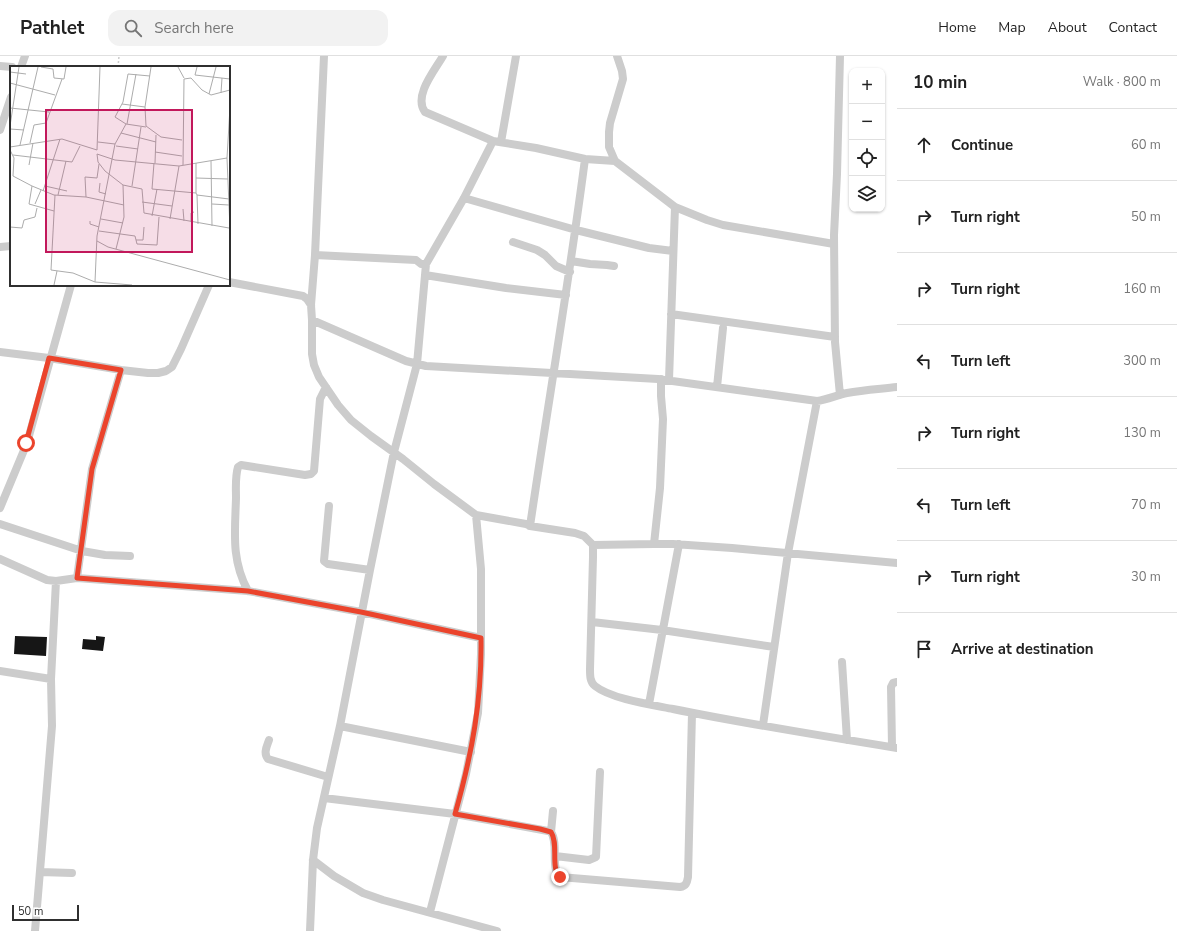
<!DOCTYPE html>
<meta charset="utf-8">
<style>
body{margin:0;font-family:"Nunito Sans",sans-serif;background:#f2f2f2;color:#222}
.controls{position:absolute;right:12px;top:12px;display:grid;overflow:hidden;border-radius:8px;box-shadow:0 1px 3px #0004}
.controls button{width:36px;height:36px;display:grid;place-items:center;padding:0;border:0;border-bottom:1px solid #e0e0e0;background:#fff;color:#222;font:20px sans-serif}
.scale{position:absolute;left:12px;bottom:10px;width:67px;box-sizing:border-box;padding-left:4px;border:2px solid #2f2f2f;border-top:0;font-size:11px;line-height:14px;white-space:nowrap;color:#2f2f2f;-webkit-text-stroke:3px #fff;paint-order:stroke}
.stop{position:absolute;width:12px;height:12px;margin:-9px;border:3px solid #eb442c;border-radius:50%;background:#fff}
.stop.end{background:#eb442c;border-color:#fff;box-shadow:0 1px 4px #0008}
.list{margin:0;padding:0;list-style:none}
h2{display:flex;justify-content:space-between;align-items:center;height:52px;margin:0;padding:0 16px;font-size:17px}
h2 small{font-size:13px;font-weight:400;color:#767676}
.list li{display:grid;grid-template-columns:26px 1fr auto;gap:12px;align-items:center;box-sizing:border-box;height:72px;padding:0 16px;border-top:1px solid #e0e0e0}
.list b{display:block;font-size:15px;white-space:nowrap}
.list em{font-size:13px;font-style:normal;color:#767676}
.icon{flex:none;width:22px;height:22px;fill:none;stroke:currentColor;stroke-width:2;stroke-linecap:round;stroke-linejoin:round}
.map{position:relative;flex:none;width:897px;height:875px;overflow:hidden}
header{display:flex;align-items:center;gap:24px;box-sizing:border-box;height:56px;padding:0 20px;background:#fff;border-bottom:1px solid #e0e0e0}
header strong{font-size:19px}
nav{display:flex;gap:22px;margin-inline-start:auto;font-size:14px}
.search{width:280px;height:36px;background:#f2f2f2;display:flex;align-items:center;gap:10px;box-sizing:border-box;padding:0 14px;border-radius:12px;color:#767676;font-size:15px}
main{display:flex}
aside{flex:1;background:#fff}
.map>svg:first-child{display:block}
.building{fill:#161616}
.lines{fill:none;stroke-linecap:round;stroke-linejoin:round}
.path{stroke:#ccc;stroke-width:1.5;stroke-dasharray:2 2;stroke-linecap:butt}
.minor{stroke:#ccc;stroke-width:8}
.route{stroke:#eb442c;stroke-width:5}
.inset-road{fill:none;stroke:#acacac;stroke-width:1}
.view{fill:#c2185b;fill-opacity:0.15;stroke:#c2185b;stroke-width:2}
.inset-edge{fill:none;stroke:#2f2f2f;stroke-width:2}
</style>
<header>
<strong>Pathlet</strong>
<div class="search"><svg class="icon" aria-label="search" viewBox="0 0 24 24"><circle cx="10" cy="10" r="6"/><path d="M15 15l6 6"/></svg>Search here</div>
<nav><a>Home</a><a>Map</a><a>About</a><a>Contact</a></nav>
</header>
<main>
<div class="map">
<svg width="897" height="875" viewBox="0 0 897 875">
<rect width="100%" height="100%" fill="#fff"/>
<path class="building" d="M15,580L47,581L46,600L14,598Z
M96,580L105,581L103,595L82,593L83,583L96,584Z"/>
<g class="lines">
<path class="path" d="M118,11L119,0"/>
<path class="minor" d="M443,0C435,14 413,40 425,56L493,85L536,92L585,103L615,105
M617,0L622,15L623,23L610,67L609,76V91L615,105L675,151L707,164L723,169L834,188
M0,10L12,11
M21,11L25,0
M0,74L11,41
M501,86L516,0
M464,142L576,174L649,192L673,195
M513,186L537,194L545,199L556,210L570,216
M0,191L11,190
M315,199L416,204L421,208H426L464,142L493,85
M571,205L590,208L607,209L614,210
M425,219L506,232L566,239
M229,226L303,240L307,243L311,249
M671,258L835,281
M312,264L311,249L315,199L324,0
M0,296L49,302L121,314L148,317H158L166,315L172,311L181,293L209,229
M661,323V340L663,363L660,432L654,488H673L732,492L897,507
M669,324L675,151
M717,331L723,272
M897,331C880,333 863,334 847,337C837,339 827,344 817,345L658,323L426,310L406,305L312,264V298L314,309L319,321L338,349L351,364L371,380L403,403L434,428L476,459L526,468L530,470L575,477L584,480L593,489V501L590,613C590,620 590,626 595,630C611,643 653,649 673,653C747,668 822,680 897,692
M840,339L835,286L834,179L837,118L840,0
M329,450L324,505L328,508L370,514
M0,452L27,387L71,229
M0,468L82,495L105,499L130,500
M530,470C548,348 569,226 585,103
M593,489L654,488
M0,503L47,524L56,525L77,522L248,535L361,556L481,582
M77,522L92,413L121,314
M248,535C231,504 235,476 236,442C236,432 235,421 238,411L241,409L305,419L311,418L314,415L320,343L326,331
M592,566L662,574L774,591
M842,606L847,684
M0,615L51,623
M649,648L679,488
M763,669L788,497L817,345
M340,670L471,696
M269,684C267,690 263,697 268,703L328,721
M892,691L891,631L893,627L897,626
M324,742L455,758L548,775L551,776C559,788 550,812 560,821L680,831C686,830 687,827 688,821L692,657
M551,776L553,755
M555,800L589,804L596,801L600,716
M313,804L334,820L363,837L383,844L497,875
M40,816L72,817
M430,856L466,718L478,657L481,598V513L476,459
M35,875L52,670L51,623L56,525
M310,875L313,804L317,772L340,670L370,514L394,396L417,308L426,208"/>
</g>
<g class="lines">
<path class="route" d="M26,387L49,302L121,314L92,413L77,522L248,535L361,556L481,582C482,644 472,698 455,758L540,773L551,776C559,788 550,812 560,821"/>
</g>
<g transform="translate(10 10)">
<rect width="220" height="220" fill="#fff"/>
<path class="inset-road" d="M31,1L43,3L44,12L54,13L56,1M141,1L135,41L136,60L151,71L172,74M168,1L174,12M187,1L185,9L220,13M0,6L16,8M0,17L45,29M211,27L212,12M199,28L206,1M112,38L135,41M220,41L217,92L220,163M0,42L39,46M117,58L126,8M0,60L9,1M136,61L116,58L105,51L113,36L118,8L140,10M0,63L14,64M111,67L146,76M88,76L105,78L116,58M20,77L24,59L36,57L52,13M10,79L28,1M106,80L128,83M0,81L52,73L87,84M0,84L4,92L3,110L22,120L44,129L76,131L114,139M87,84L90,1M145,86L172,90M3,89L62,96L70,80M217,92L169,100L105,94L87,88L88,96L95,105L113,119L132,123L134,147L219,162M201,95L202,160M144,97L142,123L186,127L187,129L219,133M145,97L146,69M186,97V127M19,99L23,77M173,99L174,13L181,12L192,24L201,29L220,24M186,112L218,113M90,117L89,126L96,128M22,120L19,138L44,145M35,120L57,125M122,120L131,61M33,125L50,73M45,129L41,204L63,207L85,216L122,219M48,129L56,95M187,129L188,158M76,131L75,111L87,112L89,98M132,136L162,140M25,138L31,124M202,138L219,139M173,143L174,155M142,150L147,123M91,153L113,157M160,153L169,100M80,155V158L89,161M181,156V147L184,146M0,161L12,162L14,154L25,151L27,142M89,165L125,170L127,178L147,179L149,151M126,174H133L134,161M87,175L98,181L220,214M106,183L114,151L113,119M85,216L87,170L105,78M44,219L47,205"/>
<path class="view" d="M36,44H182V186H36Z"/>
<rect width="220" height="220" class="inset-edge"/>
</g>
</svg>
<div class="controls">
<button>+</button>
<button>−</button>
<button><svg class="icon" aria-label="locate" viewBox="0 0 24 24"><circle cx="12" cy="12" r="6"/><path d="M12 2v4M12 18v4M2 12h4M18 12h4"/></svg></button>
<button><svg class="icon" aria-label="layers" viewBox="0 0 24 24"><path d="M12 4l9 5-9 5-9-5zM3 14l9 5 9-5"/></svg></button>
</div>
<div class="scale">50 m</div>
<div class="stop" style="left:26px;top:387px"></div>
<div class="stop end" style="left:560px;top:821px"></div>
</div>
<aside>
<h2>10 min<small>Walk · 800 m</small></h2>
<ul class="list">
<li><svg class="icon" aria-label="ahead" viewBox="0 0 24 24"><path d="M12 20V5M6 11l6-6 6 6"/></svg><div><b>Continue</b></div><em>60 m</em></li>
<li><svg class="icon" aria-label="right" viewBox="0 0 24 24"><path d="M7 20v-9h11M14 6l5 5-5 5"/></svg><div><b>Turn right</b></div><em>50 m</em></li>
<li><svg class="icon" aria-label="right" viewBox="0 0 24 24"><path d="M7 20v-9h11M14 6l5 5-5 5"/></svg><div><b>Turn right</b></div><em>160 m</em></li>
<li><svg class="icon" aria-label="left" viewBox="0 0 24 24"><path d="M17 20v-9H6M10 6l-5 5 5 5"/></svg><div><b>Turn left</b></div><em>300 m</em></li>
<li><svg class="icon" aria-label="right" viewBox="0 0 24 24"><path d="M7 20v-9h11M14 6l5 5-5 5"/></svg><div><b>Turn right</b></div><em>130 m</em></li>
<li><svg class="icon" aria-label="left" viewBox="0 0 24 24"><path d="M17 20v-9H6M10 6l-5 5 5 5"/></svg><div><b>Turn left</b></div><em>70 m</em></li>
<li><svg class="icon" aria-label="right" viewBox="0 0 24 24"><path d="M7 20v-9h11M14 6l5 5-5 5"/></svg><div><b>Turn right</b></div><em>30 m</em></li>
<li><svg class="icon" aria-label="arrive" viewBox="0 0 24 24"><path d="M6 21V4h12l-3 4 3 4H6"/></svg><div><b>Arrive at destination</b></div></li>
</ul>
</aside>
</main>
